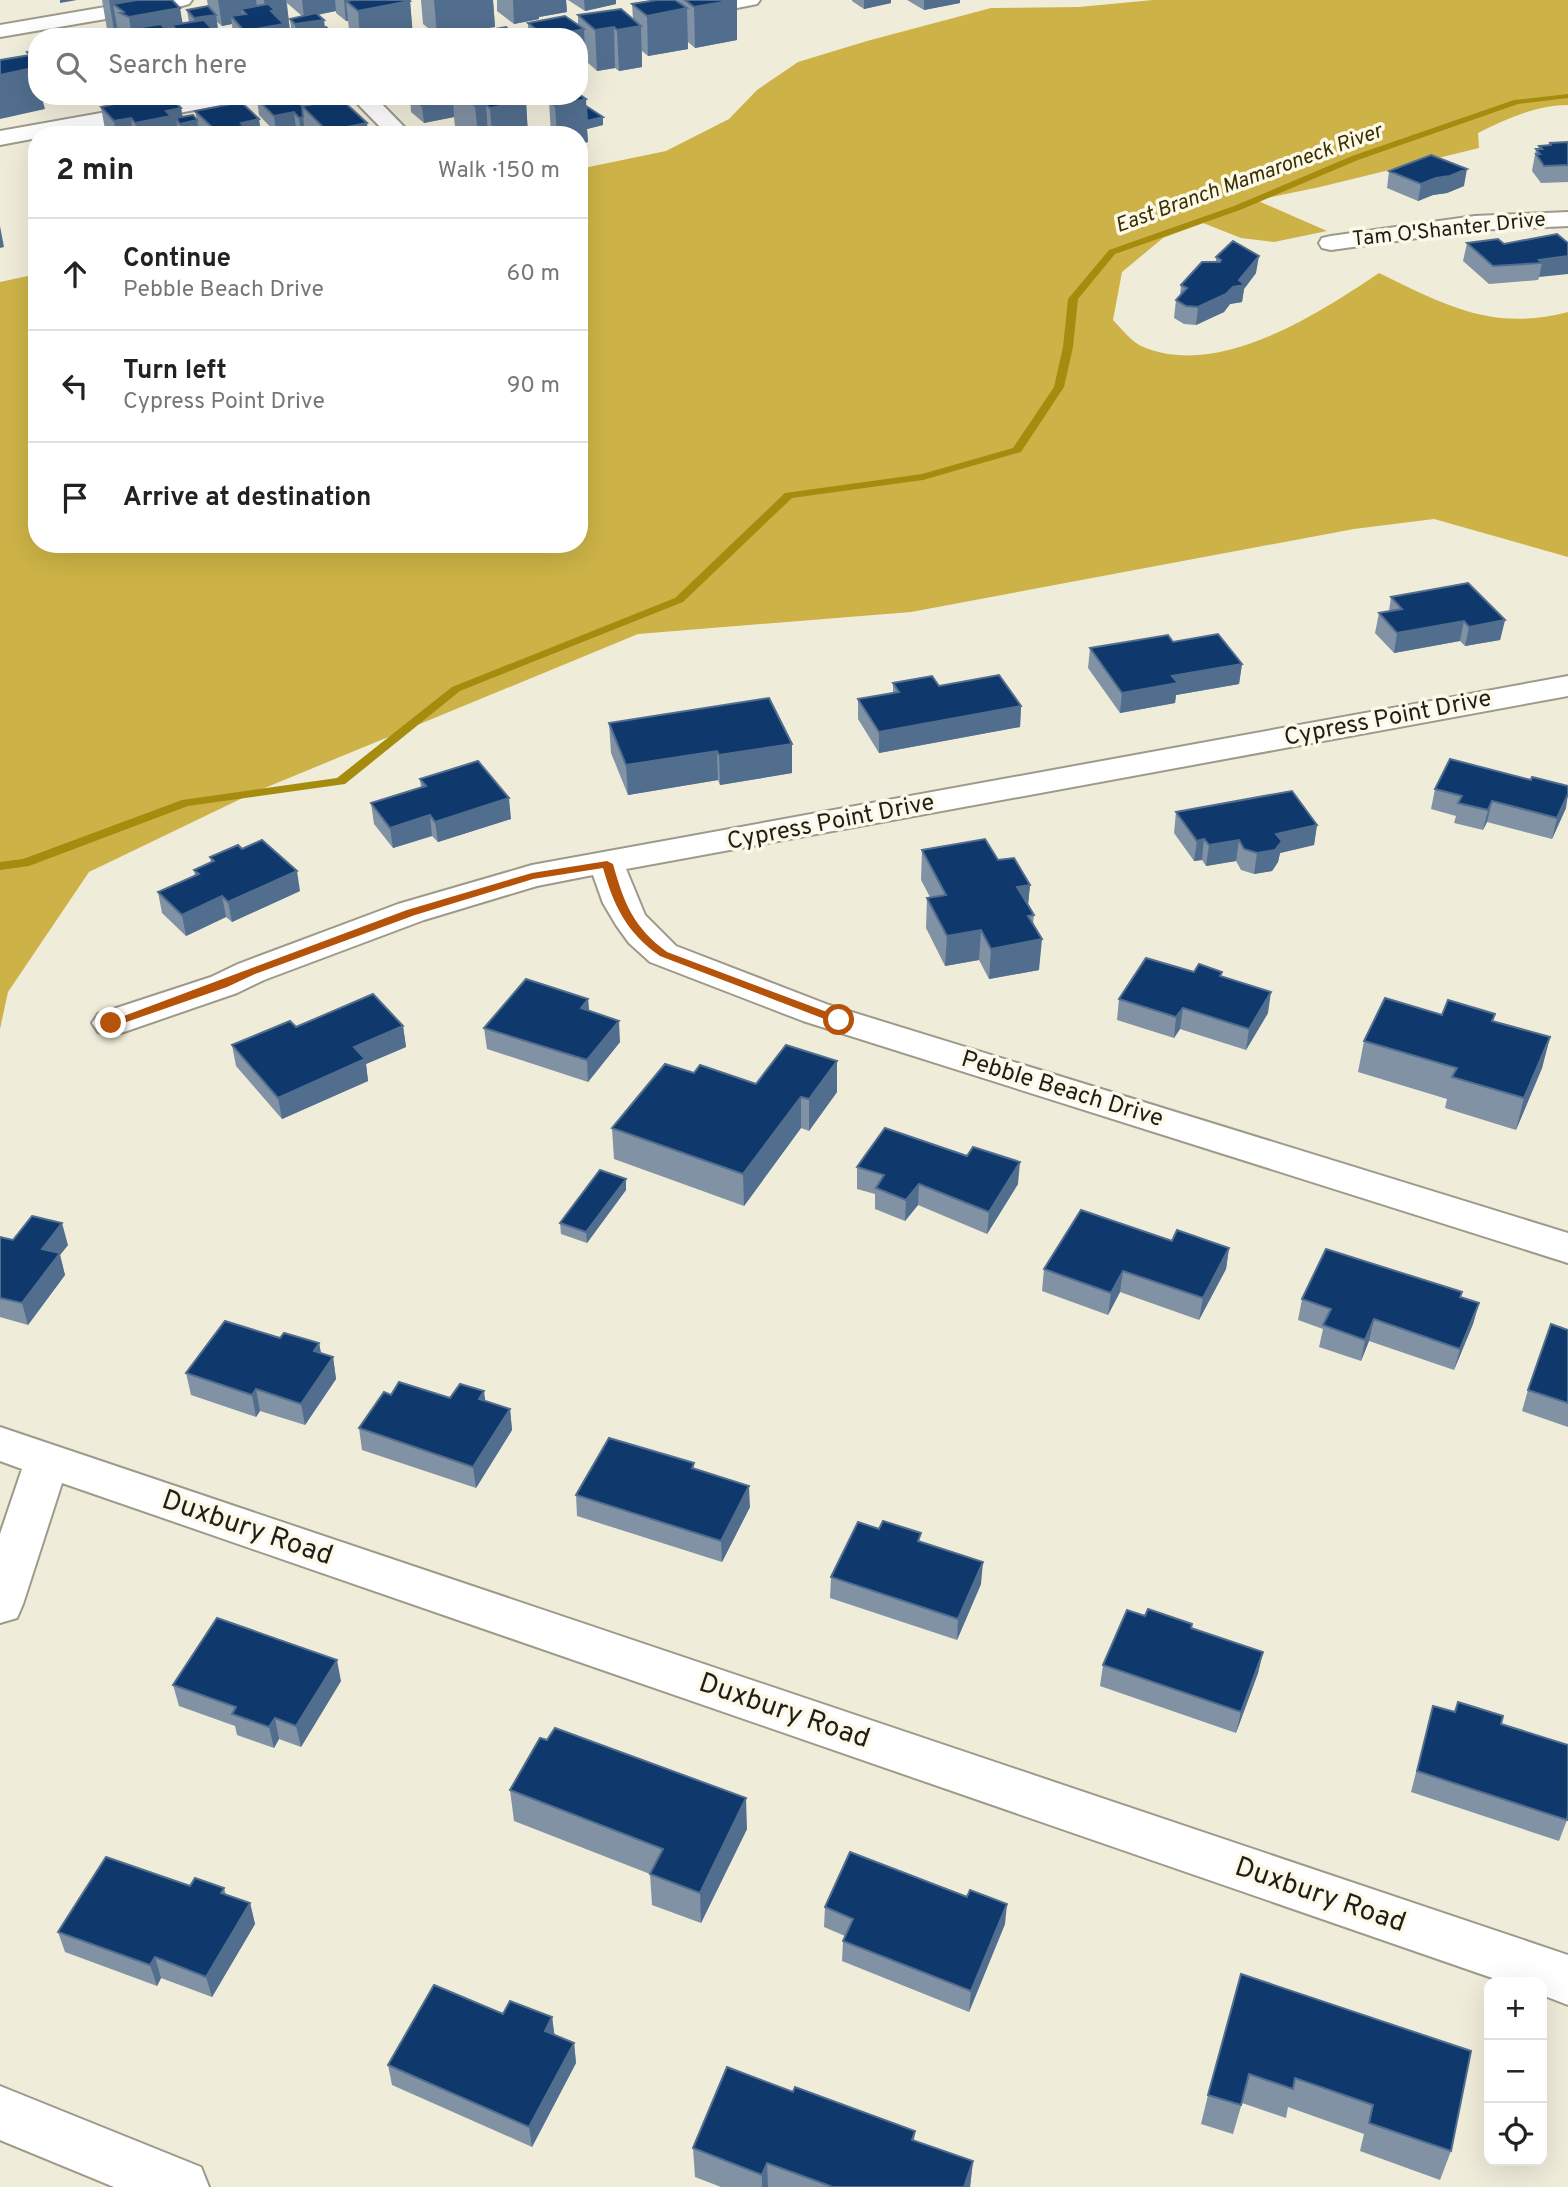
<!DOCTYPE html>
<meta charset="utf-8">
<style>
body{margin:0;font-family:Overpass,sans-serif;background:#f6f6f6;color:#222}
.controls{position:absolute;right:21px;bottom:21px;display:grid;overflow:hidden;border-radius:14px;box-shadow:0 7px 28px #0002}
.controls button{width:63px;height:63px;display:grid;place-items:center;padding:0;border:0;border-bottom:2px solid #e0e0e0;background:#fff;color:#222;font:35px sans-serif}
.stop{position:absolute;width:21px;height:21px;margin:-16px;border:5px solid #b45309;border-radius:50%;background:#fff}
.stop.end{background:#b45309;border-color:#fff;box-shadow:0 2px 7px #0008}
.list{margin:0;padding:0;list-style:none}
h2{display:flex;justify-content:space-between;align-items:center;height:91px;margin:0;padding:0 28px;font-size:30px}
h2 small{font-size:23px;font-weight:400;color:#767676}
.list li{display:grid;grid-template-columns:46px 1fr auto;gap:21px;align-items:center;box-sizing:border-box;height:112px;padding:0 28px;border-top:2px solid #e0e0e0}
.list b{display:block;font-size:26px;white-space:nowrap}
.list p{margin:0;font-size:23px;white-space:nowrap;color:#767676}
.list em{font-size:23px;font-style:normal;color:#767676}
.icon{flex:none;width:38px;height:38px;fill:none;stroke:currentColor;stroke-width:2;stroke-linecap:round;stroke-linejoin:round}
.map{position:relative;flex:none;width:1568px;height:2187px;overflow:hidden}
.search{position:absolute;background:#fff;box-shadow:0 7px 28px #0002;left:28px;top:28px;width:560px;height:77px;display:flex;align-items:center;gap:18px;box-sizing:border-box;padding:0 24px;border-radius:28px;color:#767676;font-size:26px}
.panel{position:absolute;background:#fff;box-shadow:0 7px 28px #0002;left:28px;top:126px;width:560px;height:427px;border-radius:28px}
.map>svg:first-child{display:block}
.forest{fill:#cdb347}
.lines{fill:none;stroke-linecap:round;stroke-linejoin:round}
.stream{fill:#a58c0f;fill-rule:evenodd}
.minor-casing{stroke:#9e9a8a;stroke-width:4}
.minor{fill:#fff;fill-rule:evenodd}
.wall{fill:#8092a4}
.shaded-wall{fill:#526e8e}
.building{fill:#0f386d;stroke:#526e8e;stroke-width:2}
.route{fill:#b45309}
.labels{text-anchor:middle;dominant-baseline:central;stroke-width:7;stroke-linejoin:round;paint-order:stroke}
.far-water-label{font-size:21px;font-style:italic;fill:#392f00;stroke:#fdf9e8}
.far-street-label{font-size:21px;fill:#201e18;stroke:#fdf9e8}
.street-label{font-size:24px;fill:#201e18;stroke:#fdf9e8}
.near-street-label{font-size:28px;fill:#201e18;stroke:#fdf9e8}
</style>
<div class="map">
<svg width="1568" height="2187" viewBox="0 0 1568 2187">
<rect width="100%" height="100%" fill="#f0ecda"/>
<path class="forest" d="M1153,0H1568V105C1537,105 1506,119 1478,133L1479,148L1320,187L1256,200L1327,231L1274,242L1241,238L1203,223L1163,238L1122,272L1113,320C1121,328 1131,341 1141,346C1217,380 1318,314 1379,273C1445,305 1493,332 1568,312V557L1434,519L1354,529L911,612L638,634L255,792L89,872L8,992L0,1029V282L37,274V544H579V169L666,151L729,119L757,90L798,62L867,41L991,8L1079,7Z"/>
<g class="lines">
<path class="stream" d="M1568,94V98L1518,104L1358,160L1240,210L1115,254L1078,299L1073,347L1064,387L1021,452L923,480L792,498L683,602L460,691L345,784L188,806L29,866L0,870V862L23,859L182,800L337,778L452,687L675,598L785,493L922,474L1013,448L1054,387L1063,347L1068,299L1109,250L1234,206L1352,156L1514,100Z"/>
<defs>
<path id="minor" d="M146,0H192L189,4L182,6L0,37V25Z
M718,0H760L757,4L687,18L680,16L677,12L680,8Z
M196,96H245L242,101L234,103L56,135H37V138L0,145V131Z
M350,96H374L412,135H388Z
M1568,212V226L1475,230L1331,250L1322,248L1319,243L1322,238L1331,236L1475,216Z
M1568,676V696L626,869L645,915L676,946L829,1005L1568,1233V1263L803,1021L650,962L629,943L616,925L603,903L593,875L537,886L424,920L264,980L237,993L124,1032L111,1035L98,1032L92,1023L98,1014L211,977L238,964L398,904L532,865Z
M0,1427L1568,1955V2005L1542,1995V1982H1504L62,1483L23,1604L17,1618L0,1623V1534L22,1469L0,1461Z
M0,2086L201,2167L209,2187H114L0,2140Z"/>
</defs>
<use href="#minor" class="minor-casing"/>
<use href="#minor" class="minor"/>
</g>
<path class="wall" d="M102,0H172L183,24L189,22L187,10L208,6L207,0H412H410L413,37H350L348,21H346L336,13V11L318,15L325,27L335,37H294L292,35L290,19L302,16L287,3L290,31L285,32L286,37H233L232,24L222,26L217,22L219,37H113L107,29Z
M421,0H493L495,27L437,35L423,24Z
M497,0H566L567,12L539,17V19L514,24L497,11Z
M568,0H616V4L585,11Z
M678,0H737V40L695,48L688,42V49L648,56L642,51V67L619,71L615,68L597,71L586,61V70L579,72V37H528V23L578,25V15L633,19L632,4L678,2Z
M852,0H891V3L864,9L852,1Z
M907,0H960V3L924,10Z
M410,96H508L511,98L526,101L528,135H463L455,127L454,117L424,123L411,112Z
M287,97L367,123L368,135H306L305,133L301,134L296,129L276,133L259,115L257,99Z
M549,101L586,106L603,125L587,129L588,142L579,144V135H551Z
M101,107L181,108L183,117L197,120L195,111L259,119L261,135H205L199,128L200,135H106Z
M1568,142V182L1541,183L1532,171L1536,149H1538L1539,146L1549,145L1550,143Z
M1389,171L1464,186L1447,193L1433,195L1418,201L1387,188Z
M1557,234L1538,280L1489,284L1463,261L1467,243L1504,244Z
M1216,257L1256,273L1244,289L1242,302L1230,304L1224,312L1196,325L1184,324L1174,318L1176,300L1180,296L1181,285L1216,262Z
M1391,597L1505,620L1500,640L1465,646L1460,641L1394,653L1375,633L1379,613L1389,611Z
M1173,642L1242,664L1239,684L1176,695L1175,703L1120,713L1088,668L1090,648Z
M893,683L939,686L1021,706L1020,727L879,753L858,719V699L893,693Z
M609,723L792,744V773L720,785L718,780L628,795L611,753Z
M420,779L511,819L438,842L432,836L393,848L374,824L371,803L421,787Z
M1531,780L1566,808L1552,839L1487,822L1483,830L1454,823L1456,816L1431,809L1435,789Z
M1176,812L1317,825L1314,845L1280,853L1278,862L1272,871L1254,874L1241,870L1236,861L1206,866L1202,860L1194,861L1174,833Z
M922,850L998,860L1030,885L1028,905L1034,915L1033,924L1039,970L989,979L979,960L945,966L926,928L927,898L930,897L921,880Z
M210,857L300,891L232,922L226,917L186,936L162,913L158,892L195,876L194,870L211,862Z
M1194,972L1222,977L1268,1013L1246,1050L1180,1029L1174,1038L1117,1020L1119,999Z
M588,999L589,1011L620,1042L588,1082L487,1049L484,1028Z
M1495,1014L1493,1021L1550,1037L1542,1068L1516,1130L1445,1108L1447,1099L1358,1072L1364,1041L1442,1015Z
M403,1026L406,1047L366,1064L368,1081L282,1119L236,1066L232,1045L296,1027Z
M694,1073L756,1084L837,1092L809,1131L801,1128L744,1206L614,1159L612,1128Z
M857,1167L1018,1184L987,1234L918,1205L905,1221L875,1209V1194L857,1189Z
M626,1179V1190L587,1243L561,1234L560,1223Z
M0,1237L13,1240L68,1245L60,1255L65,1275L28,1325L0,1317Z
M1172,1241L1229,1248L1226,1269L1199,1320L1120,1292L1108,1315L1042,1291L1044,1269Z
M1461,1297L1479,1303L1473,1324L1454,1370L1369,1341L1361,1361L1319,1347L1323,1329L1298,1320L1302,1299Z
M1568,1330V1427L1522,1411L1528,1390Z
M280,1338L319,1343L321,1353L333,1357L336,1379L305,1425L260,1411L256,1417L191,1395L186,1373Z
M391,1395L486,1401L510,1409L512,1430L476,1488L362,1450L359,1428Z
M694,1463V1468L750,1507L722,1562L577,1516L576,1495Z
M831,1577L981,1584L957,1640L830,1598Z
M1145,1616L1191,1628L1263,1652L1258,1673L1236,1733L1100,1686L1103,1665Z
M341,1681L301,1747L279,1739L274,1748L237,1735L235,1726L179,1706L173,1685Z
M1433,1706L1455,1712L1501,1724L1567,1820L1559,1841L1411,1792Z
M510,1790L747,1829L701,1923L652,1905L650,1874L514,1821Z
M190,1886L224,1888L226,1895L250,1903L255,1924L212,1997L161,1978L157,1986L65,1952L58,1932Z
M825,1907L1005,1924L969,2012L842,1961L843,1941L845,1936L824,1927Z
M1241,1974L1451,2151L1440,2180L1360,2151L1364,2134L1288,2107L1286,2118L1242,2103L1233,2134L1201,2124L1208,2095Z
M503,2014L552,2017L554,2035L574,2043L576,2063L532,2147L392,2085L388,2065Z
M793,2092L915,2131L914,2141L973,2161L970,2187H721L695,2177L693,2148Z"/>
<path class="shaded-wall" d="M60,0H77L60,3Z
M109,0H159L180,8L185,37L172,25L173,37H146L145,31L142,27L144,37L132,36L129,17L113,4L119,37H115Z
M218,0H256L259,19L246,14L241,9L243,22L231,16L232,24L222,26Z
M264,0H286L290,31L285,32L286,37H245L244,31L267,27Z
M302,0H335L336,11L304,17Z
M344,0H412L406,1H410L413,37H360L358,11L346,1L348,21H346Z
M434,0H493L495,27L437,35Z
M513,0H566L567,12L539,17V19L514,24Z
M584,0H616V4L585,11Z
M737,0V40L695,48L694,7Z
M864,0H891V3L864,9Z
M924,0H960V3L924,10Z
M687,8L688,49L648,56L647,16Z
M216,15L219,37H197L194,18Z
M324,20L326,36L302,31L303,37H296L295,24Z
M641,26L642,67L619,71L617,30Z
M614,27L615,68L597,71L595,30Z
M584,29L586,70L579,72V37H546Z
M37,60V96H56L57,99L43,102L45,109L0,119V75L31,61Z
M586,99L587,121L603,117V125L587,129L588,142L579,144V135H557L555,106Z
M453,100L454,117L424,123L422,106Z
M526,101L528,135H492L490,108Z
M486,105L488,135H478L475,106Z
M181,108L183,123L197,120L200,135H182L180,124L176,118L179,135H137L135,123L166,111Z
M294,112L296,129L276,133L274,116Z
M303,117L305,133L301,134L299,118Z
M131,118L133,135H116L114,121Z
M259,119L261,135H216V131L241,123Z
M367,123L368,135H327V131Z
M1467,169L1464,186L1447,193L1433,195L1418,201L1421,184L1436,178Z
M0,226L4,247L0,248Z
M1568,253V274L1539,277L1542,263L1539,260Z
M1259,256L1256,273L1244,289L1242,302L1230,304L1224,312L1196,325L1198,307L1239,280Z
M1505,620L1500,640L1465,646L1469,627Z
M1464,621L1460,641L1394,653L1397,633Z
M1242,664L1239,684L1176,695L1175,703L1120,713L1122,693L1172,676Z
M1021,706L1020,727L879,753V732Z
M792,744V773L720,785L719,755Z
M717,751L718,780L628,795L626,765Z
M1568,794L1566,808L1552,839L1557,818Z
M509,798L511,819L438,842L435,822Z
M1492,801L1487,822L1483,830L1488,810Z
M430,815L432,836L393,848L390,828Z
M1317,825L1314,845L1280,853L1278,862L1272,871L1254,874L1257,853L1276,834Z
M1204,839L1202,860L1194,861L1197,841Z
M1239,840L1236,861L1206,866L1209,845Z
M297,871L300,891L232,922L228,902Z
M1030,885L1027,915L1017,887Z
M222,896L226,917L186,936L182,915Z
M981,930L979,960L945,966L947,936Z
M1042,939L1039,970L989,979L991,949Z
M1271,992L1268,1013L1246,1050L1249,1029Z
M588,999L590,1020L581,1008Z
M1183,1008L1180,1029L1174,1038L1176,1017Z
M619,1021L620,1042L588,1082L587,1060Z
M403,1026L406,1047L366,1064L368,1081L282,1119L278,1098L354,1047Z
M1550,1037L1542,1068L1516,1130L1524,1098Z
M837,1061V1092L809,1131V1099Z
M801,1097V1128L744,1206L743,1174Z
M1020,1162L1018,1184L987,1234L989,1212Z
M626,1179V1190L587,1243L586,1232Z
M919,1184L918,1205L905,1221L906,1200Z
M62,1223L68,1245L60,1255L65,1275L28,1325L22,1303L42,1249Z
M1229,1248L1226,1269L1199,1320L1203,1298Z
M1123,1271L1120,1292L1108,1315L1111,1293Z
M1479,1303L1473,1324L1454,1370L1460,1349Z
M1374,1319L1369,1341L1361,1361L1365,1340Z
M319,1343L323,1364L314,1351Z
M333,1357L336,1379L305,1425L301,1404Z
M256,1389L260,1411L256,1417L252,1395Z
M484,1391L487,1413L479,1399Z
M510,1409L512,1430L476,1488L473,1467Z
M749,1486L750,1507L722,1562L721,1541Z
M983,1562L981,1584L957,1640L958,1619Z
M1263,1652L1258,1673L1236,1733L1241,1712Z
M337,1660L341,1681L301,1747L296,1726Z
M275,1718L279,1739L274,1748L269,1727Z
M746,1798L747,1829L701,1923L700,1893Z
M250,1903L255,1924L212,1997L206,1977Z
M1007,1904L1005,1924L969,2012L971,1991Z
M155,1957L161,1978L157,1986L150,1965Z
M552,2017L555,2038L545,2031Z
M574,2043L576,2063L532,2147L529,2127Z
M973,2161L970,2187H964Z
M767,2163L768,2187H762V2175Z"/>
<path class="building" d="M137,0H172L180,8L129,17L120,13L124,12L113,4Z
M354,0H409L410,1L358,11L346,1Z
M657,0H675L687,8L647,16L632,4Z
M685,0H735L694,7Z
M268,4L275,10L271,11L284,24L244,31L231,16L246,14L241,9Z
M208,6L216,15L194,18L187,10Z
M621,9L641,26L617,30L614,27L595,30L578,15Z
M316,13L324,20L295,24L290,19Z
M565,16L584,29L546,37L528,23Z
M204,20L219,37H182L172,25Z
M161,24L172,37H133L130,33L145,31L142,27Z
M326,27L335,37H308L302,31Z
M506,27L516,37H464L462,35Z
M37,50V60L31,61L37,67L0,75V60L30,55L27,52Z
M579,94L586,99L555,106L549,101L569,96H579Z
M149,96H169L181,108L166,111L171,116L135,123L131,118L114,121L101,107Z
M269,96H286L287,97L292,96H334L337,100L302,106L303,117L299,118L294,112L274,116L257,99Z
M411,96H453V100L422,106Z
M464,96H508L511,98L521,96L526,101L490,108L486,105L475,106Z
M341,99L367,123L327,131L302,106Z
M241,102L259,119L241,123L244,126L216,131L195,111Z
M586,106L603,117L587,121Z
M193,115L197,120L180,124L176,118Z
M1568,142V165L1544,166L1536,154H1540L1536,149H1542L1539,146L1551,145L1550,143Z
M1431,155L1467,169L1450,176L1436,178L1421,184L1389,171Z
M1557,234L1568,243V256L1539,260L1542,263L1493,266L1467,243L1498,239L1504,244Z
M1233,241L1259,256L1239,280L1245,285L1233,287L1226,294L1198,307L1186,306L1176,300L1187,288L1181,285L1202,262H1220L1221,260L1216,257Z
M1468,583L1505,620L1469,627L1464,621L1397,633L1379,613L1402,609L1391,597Z
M1218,634L1242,664L1172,676L1178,683L1122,693L1090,648L1168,635L1173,642Z
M999,675L1021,706L879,732L858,699L899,692L893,683L932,676L939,686Z
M769,698L792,744L719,755L717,751L626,765L609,723Z
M1450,759L1531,780L1532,777L1568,786V794L1557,818L1492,801L1488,810L1458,803L1462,796L1435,789Z
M478,761L509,798L435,822L430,815L390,828L371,803L426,786L420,779Z
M1292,791L1317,825L1276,834L1282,841L1275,850L1257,853L1244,849L1239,840L1209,845L1204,839L1197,841L1176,812Z
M985,839L998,860L1014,858L1030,885L1017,887L1034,915L1028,916L1042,939L991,949L981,930L947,936L927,898L946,895L922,850Z
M262,840L297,871L228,902L222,896L182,915L158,892L199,874L194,870L214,861L210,857L238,845L242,849Z
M1146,958L1194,972L1199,964L1222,972L1220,976L1271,992L1249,1029L1183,1008L1176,1017L1119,999Z
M526,979L588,999L581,1008L619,1021L587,1060L484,1028Z
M373,994L403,1026L354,1047L365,1059L278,1098L232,1045L290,1021L296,1027Z
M1385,998L1442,1015L1448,1000L1495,1014L1492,1021L1550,1037L1524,1098L1452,1077L1457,1068L1364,1041Z
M786,1045L837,1061L809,1099L801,1097L743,1174L612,1128L665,1064L694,1073L700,1065L756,1084Z
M885,1128L967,1156L973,1147L1020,1162L989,1212L919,1184L906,1200L876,1188L884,1175L857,1167Z
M600,1170L626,1179L586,1232L560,1223Z
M1081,1210L1172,1241L1177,1230L1229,1248L1203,1298L1123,1271L1111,1293L1044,1269Z
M32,1216L62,1223L42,1249L60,1253L22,1303L0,1298V1237L13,1240Z
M1326,1249L1462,1292L1460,1297L1479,1303L1460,1349L1374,1319L1365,1340L1323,1325L1331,1309L1302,1299Z
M225,1321L280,1338L284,1333L319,1343L314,1351L333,1357L301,1404L256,1389L252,1395L186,1373Z
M1551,1324L1568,1330V1403L1528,1390Z
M399,1382L450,1398L460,1384L484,1391L479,1399L510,1409L473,1467L359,1428L384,1392L391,1395Z
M609,1438L694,1463L692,1468L749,1486L721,1541L576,1495Z
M883,1521L921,1533L918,1541L983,1562L958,1619L831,1577L858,1522L879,1529Z
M1148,1609L1192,1624L1191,1628L1263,1652L1241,1712L1103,1665L1127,1610L1145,1616Z
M217,1618L337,1660L296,1726L275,1718L269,1727L232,1714L236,1707L173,1685Z
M1458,1702L1503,1716L1501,1724L1568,1745V1814L1567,1820L1417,1771L1433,1706L1455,1712Z
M555,1728L746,1798L700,1893L650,1874L663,1849L510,1790L540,1738L547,1740Z
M850,1852L967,1897L970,1890L1007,1904L971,1991L843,1941L853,1919L825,1907Z
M106,1857L190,1886L195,1878L224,1888L221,1893L250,1903L206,1977L155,1957L150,1965L58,1932Z
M1241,1974L1471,2051L1451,2151L1369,2123L1373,2105L1295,2078L1293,2089L1249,2074L1241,2105L1208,2095Z
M434,1985L503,2014L510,2001L552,2017L545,2031L574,2043L529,2127L388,2065Z
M727,2067L793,2092L795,2087L915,2131L912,2140L973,2161L964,2187H833L767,2163L762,2175L693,2148Z"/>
<path class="route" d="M607,861L613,864C624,903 633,927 667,952L843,1018V1023H835L660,956C626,932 614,906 603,868L533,879L415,915L255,974L227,987L115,1026L105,1023L407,910L532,873Z"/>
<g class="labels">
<g class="far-water-label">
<text transform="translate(1249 179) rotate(-20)">East Branch Mamaroneck River</text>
</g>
<g class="far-street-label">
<text transform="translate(1449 230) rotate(-6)">Tam O'Shanter Drive</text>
</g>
<g class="street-label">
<text transform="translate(1388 719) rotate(-11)">Cypress Point Drive</text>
<text transform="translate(831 823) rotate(-11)">Cypress Point Drive</text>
<text transform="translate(1062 1090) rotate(17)">Pebble Beach Drive</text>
</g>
<g class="near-street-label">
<text transform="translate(247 1529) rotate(19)">Duxbury Road</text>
<text transform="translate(784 1712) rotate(19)">Duxbury Road</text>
<text transform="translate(1320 1896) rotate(19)">Duxbury Road</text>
</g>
</g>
</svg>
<div class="controls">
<button>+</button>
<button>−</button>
<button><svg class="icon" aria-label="locate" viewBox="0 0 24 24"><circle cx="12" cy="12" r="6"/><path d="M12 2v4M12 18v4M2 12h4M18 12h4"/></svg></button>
</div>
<div class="stop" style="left:839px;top:1020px"></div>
<div class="stop end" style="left:111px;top:1023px"></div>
<div class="search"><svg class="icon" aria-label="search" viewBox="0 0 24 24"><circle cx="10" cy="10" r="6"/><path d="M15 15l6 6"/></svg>Search here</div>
<section class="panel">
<h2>2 min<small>Walk · 150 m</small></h2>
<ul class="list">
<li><svg class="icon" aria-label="ahead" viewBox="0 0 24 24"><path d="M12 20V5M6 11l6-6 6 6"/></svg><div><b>Continue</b><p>Pebble Beach Drive</p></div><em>60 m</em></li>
<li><svg class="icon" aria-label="left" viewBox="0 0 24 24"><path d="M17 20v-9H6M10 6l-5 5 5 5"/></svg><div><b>Turn left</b><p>Cypress Point Drive</p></div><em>90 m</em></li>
<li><svg class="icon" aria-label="arrive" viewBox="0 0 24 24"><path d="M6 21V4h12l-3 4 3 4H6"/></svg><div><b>Arrive at destination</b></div></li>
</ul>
</section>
</div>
